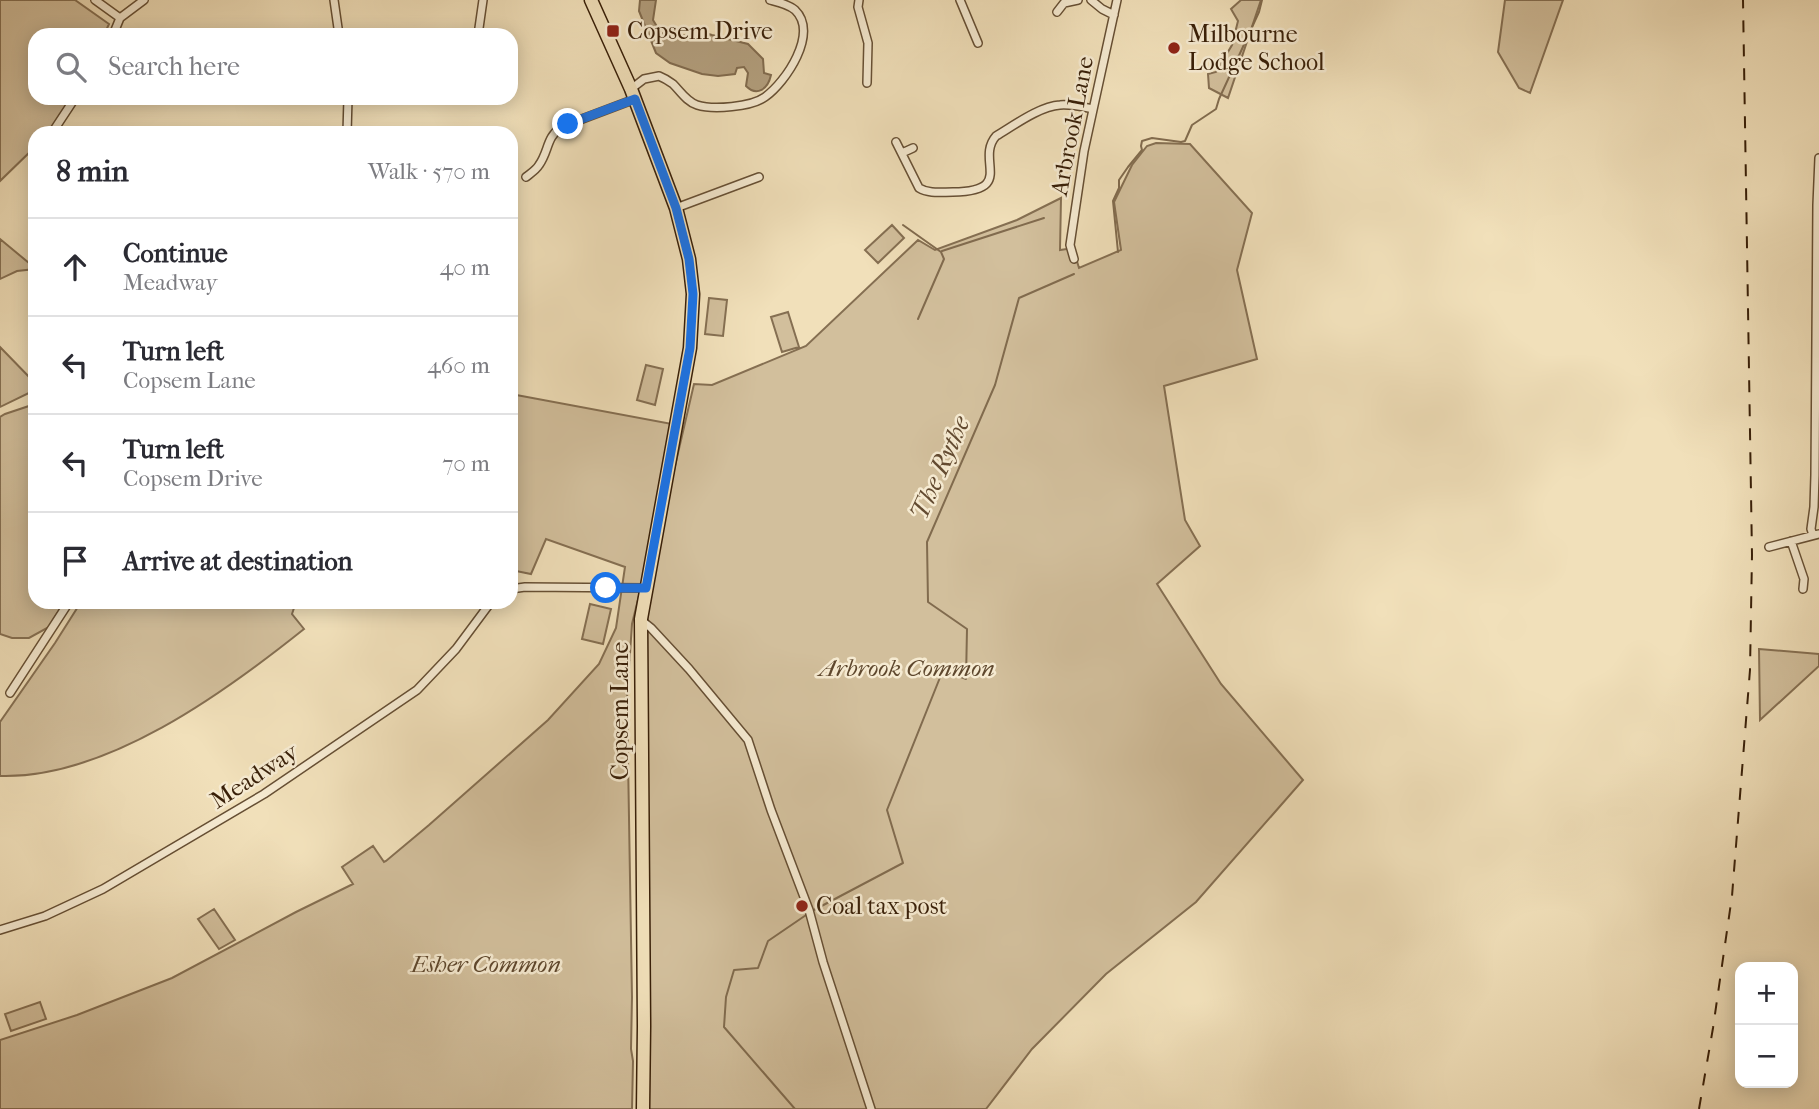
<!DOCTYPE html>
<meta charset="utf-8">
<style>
body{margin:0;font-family:"IM FELL French Canon",serif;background:#f2f2f3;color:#2b2b33}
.controls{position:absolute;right:21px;bottom:21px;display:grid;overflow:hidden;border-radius:14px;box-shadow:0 4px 18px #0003}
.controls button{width:63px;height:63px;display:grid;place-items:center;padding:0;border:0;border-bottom:2px solid #e1e1e2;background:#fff;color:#2b2b33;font:35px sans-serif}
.stop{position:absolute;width:21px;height:21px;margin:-16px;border:5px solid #1a73e8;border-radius:50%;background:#fff}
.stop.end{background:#1a73e8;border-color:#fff;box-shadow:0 2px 7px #0008}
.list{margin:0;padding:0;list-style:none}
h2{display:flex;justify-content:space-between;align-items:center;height:91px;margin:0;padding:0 28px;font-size:30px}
h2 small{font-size:23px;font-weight:400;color:#7c7c81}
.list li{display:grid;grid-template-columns:46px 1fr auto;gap:21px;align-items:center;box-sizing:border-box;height:98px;padding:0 28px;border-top:2px solid #e1e1e2}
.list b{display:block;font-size:26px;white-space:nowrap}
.list p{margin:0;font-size:23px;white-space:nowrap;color:#7c7c81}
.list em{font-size:23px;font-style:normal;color:#7c7c81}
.icon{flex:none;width:38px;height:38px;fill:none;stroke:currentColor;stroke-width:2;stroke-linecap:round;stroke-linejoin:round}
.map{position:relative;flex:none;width:1819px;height:1109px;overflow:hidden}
.search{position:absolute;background:#fff;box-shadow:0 4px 18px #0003;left:28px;top:28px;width:490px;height:77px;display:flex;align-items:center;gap:18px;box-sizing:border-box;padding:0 24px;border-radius:21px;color:#7c7c81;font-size:26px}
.panel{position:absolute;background:#fff;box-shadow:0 4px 18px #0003;left:28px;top:126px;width:490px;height:483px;border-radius:21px}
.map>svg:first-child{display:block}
.green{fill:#d2bf9c;stroke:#856f52;stroke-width:2}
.water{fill:#b29e7d;stroke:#816b4e;stroke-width:2}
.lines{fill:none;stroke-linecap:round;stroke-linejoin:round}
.stream{stroke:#816b4e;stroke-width:2}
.minor-casing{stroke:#664f34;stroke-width:10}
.primary-casing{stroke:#381f08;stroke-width:15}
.minor{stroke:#f6ebd2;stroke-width:7}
.primary{stroke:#f1e0ba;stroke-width:12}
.rail{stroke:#381f08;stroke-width:2;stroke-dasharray:12 12;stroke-linecap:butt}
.route{stroke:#1a73e8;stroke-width:9}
.poi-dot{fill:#8f2418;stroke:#f6ebd2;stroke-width:2.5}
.labels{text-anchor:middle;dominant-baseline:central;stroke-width:5;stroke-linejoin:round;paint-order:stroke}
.poi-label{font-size:24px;fill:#381f08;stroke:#f6ebd2;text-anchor:start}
.street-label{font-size:24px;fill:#381f08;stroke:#f6ebd2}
.park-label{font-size:24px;font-style:italic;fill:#5e472d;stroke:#f6ebd2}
.water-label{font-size:26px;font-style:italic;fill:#634b31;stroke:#f6ebd2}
</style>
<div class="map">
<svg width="1819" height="1109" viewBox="0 0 1819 1109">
<rect width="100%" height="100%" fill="#f1e0ba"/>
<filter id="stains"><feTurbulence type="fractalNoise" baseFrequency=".00286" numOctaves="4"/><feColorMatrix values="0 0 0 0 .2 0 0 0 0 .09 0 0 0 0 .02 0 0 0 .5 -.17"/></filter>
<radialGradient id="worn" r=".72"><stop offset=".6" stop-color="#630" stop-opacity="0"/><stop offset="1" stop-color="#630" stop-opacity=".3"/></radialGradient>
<path class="green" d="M0,0H75L109,24L104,35H35V98H71L49,133H35V147L0,181Z
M1241,0H1261L1228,98L1209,88L1208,74L1216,72L1232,45L1238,21L1231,9Z
M1505,0H1563L1530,93L1519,88L1498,52Z
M1156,143L1190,144L1252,213L1237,270L1257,359L1164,386L1185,520L1200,546L1157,584L1221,684L1303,780L1196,902L1106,974L1032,1049L986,1109H647L644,652L653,561L694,384L712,385L806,346L918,240L935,250L1017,220L1061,198L1060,250L1073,248L1079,268L1121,250L1114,202L1132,165L1147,146Z
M892,225L904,238L878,263L865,250Z
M0,239L35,268V269L17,271L0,279Z
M709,298L727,300L723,336L705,334Z
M788,312L799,347L782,352L771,317Z
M0,347L35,383V390L0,407Z
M646,365L663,369L655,405L637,400Z
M511,394L672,424L645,571L632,624L627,698L632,997L631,1049L633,1061L632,1109H0V1040L77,1015L172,978L296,912L353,884L342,867L373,846L384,862L386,861L429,825L548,720L599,664L616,628L625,567L546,539L531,574L511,570Z
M35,404V602H64L49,627L29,638H12L0,634V417L5,414Z
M81,602H296L292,614L304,629C224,693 106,779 0,776V722L55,643Z
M590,604L611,609L603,644L582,639Z
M1759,649L1819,654V666L1760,720Z
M214,909L235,940L219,949L198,919Z
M40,1002L46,1019L11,1031L5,1014Z"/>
<path class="water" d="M640,0H656L653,20L661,33L689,36L702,32L712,35L748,44L763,59L764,73L771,75C768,89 757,97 746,86L748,73L744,67L737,68L735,74L718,76L702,74L670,63L656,53L639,11Z"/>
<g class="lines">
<path class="stream" d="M903,225L941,252L944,259L918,319
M942,251L1044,218
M1118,252L1113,201L1119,188V180L1128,167L1142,150L1141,146L1142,141L1152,138L1181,142L1185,141L1192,125L1216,109L1219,99L1259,12L1262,0
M814,910L903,863L887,810L943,670L966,679L967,629L928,602L927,542L995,385L1019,298L1074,274
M795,1109L724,1027L726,997L734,970L758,968L768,941L809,913"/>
<defs>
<path id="minor" d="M95,0L120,18
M334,0L339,35
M859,0L858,7L868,43L867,83
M960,0L978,43
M1091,0L1102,9L1114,15
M1057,12L1064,3L1078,0
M113,35L120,18L144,0
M478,35L483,0
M631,89L644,79L659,76C664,78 669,81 673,84C680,91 687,102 697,105C713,110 751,107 765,97C786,82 819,33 795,10C788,4 778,2 770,0
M52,133L75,98
M347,133L348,98
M896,142L919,188C929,194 941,192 953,192C1016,191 975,160 996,136C1013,126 1040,106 1060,105C1071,104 1083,107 1093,109
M902,153L913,148
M526,177C531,173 536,170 539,165C549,151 546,138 561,127L635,99
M676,208L759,177
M1074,259L1070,245L1084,151L1117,0
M1813,535L1811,529L1814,507L1815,475L1817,205L1819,158
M1791,541L1804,579L1803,589
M1769,547L1819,534
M511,589L525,587L646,588
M641,620L651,628L689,669L748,740L771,810L809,910L823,962L871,1109
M10,693L69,602
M0,930L45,916L103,889L264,794L417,690L456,649L491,602"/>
<path id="primary" d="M591,0L631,89L676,208L689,259L693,294L690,348L641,619L644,1026L643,1109"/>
</defs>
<use href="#minor" class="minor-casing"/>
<use href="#primary" class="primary-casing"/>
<use href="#minor" class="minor"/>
<use href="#primary" class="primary"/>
<path class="rail" d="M1699,1109L1713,1028L1732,896L1750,670L1752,555L1743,0"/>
</g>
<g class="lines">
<path class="route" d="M568,124L635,99L676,208L689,259L693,294L690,348L646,588H606"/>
</g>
<g class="poi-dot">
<rect x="606" y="24" width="14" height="14" rx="3.5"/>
<circle cx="1174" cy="48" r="7"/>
<circle cx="802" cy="906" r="7"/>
</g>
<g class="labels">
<g class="poi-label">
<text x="627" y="31">Copsem Drive</text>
<text x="1188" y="34">Milbourne<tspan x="1188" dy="28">Lodge School</tspan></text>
<text x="816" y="906">Coal tax post</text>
</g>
<g class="street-label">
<text transform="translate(1072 126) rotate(-79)">Arbrook Lane</text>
<text transform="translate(620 711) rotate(-90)">Copsem Lane</text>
<text transform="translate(254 776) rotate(-33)">Meadway</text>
</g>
<g class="park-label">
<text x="907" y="668">Arbrook Common</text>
<text x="486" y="964">Esher Common</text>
</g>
<g class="water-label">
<text transform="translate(940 468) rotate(-66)">The Rythe</text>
</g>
</g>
<rect width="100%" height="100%" filter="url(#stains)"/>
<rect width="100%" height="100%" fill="url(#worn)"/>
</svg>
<div class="controls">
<button>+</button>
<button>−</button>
</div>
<div class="stop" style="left:606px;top:588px"></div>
<div class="stop end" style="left:568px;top:124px"></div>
<div class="search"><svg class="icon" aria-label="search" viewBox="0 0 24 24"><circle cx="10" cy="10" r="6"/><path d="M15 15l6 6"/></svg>Search here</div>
<section class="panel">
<h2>8 min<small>Walk · 570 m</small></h2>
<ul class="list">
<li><svg class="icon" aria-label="ahead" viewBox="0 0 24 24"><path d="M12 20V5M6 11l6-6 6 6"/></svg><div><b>Continue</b><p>Meadway</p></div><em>40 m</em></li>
<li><svg class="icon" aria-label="left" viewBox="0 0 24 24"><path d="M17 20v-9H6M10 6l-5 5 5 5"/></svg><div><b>Turn left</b><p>Copsem Lane</p></div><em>460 m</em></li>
<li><svg class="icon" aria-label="left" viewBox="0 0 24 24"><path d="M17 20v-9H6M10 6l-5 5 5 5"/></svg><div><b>Turn left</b><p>Copsem Drive</p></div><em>70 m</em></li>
<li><svg class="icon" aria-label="arrive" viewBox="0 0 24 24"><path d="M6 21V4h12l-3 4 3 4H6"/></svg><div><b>Arrive at destination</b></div></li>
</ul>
</section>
</div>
